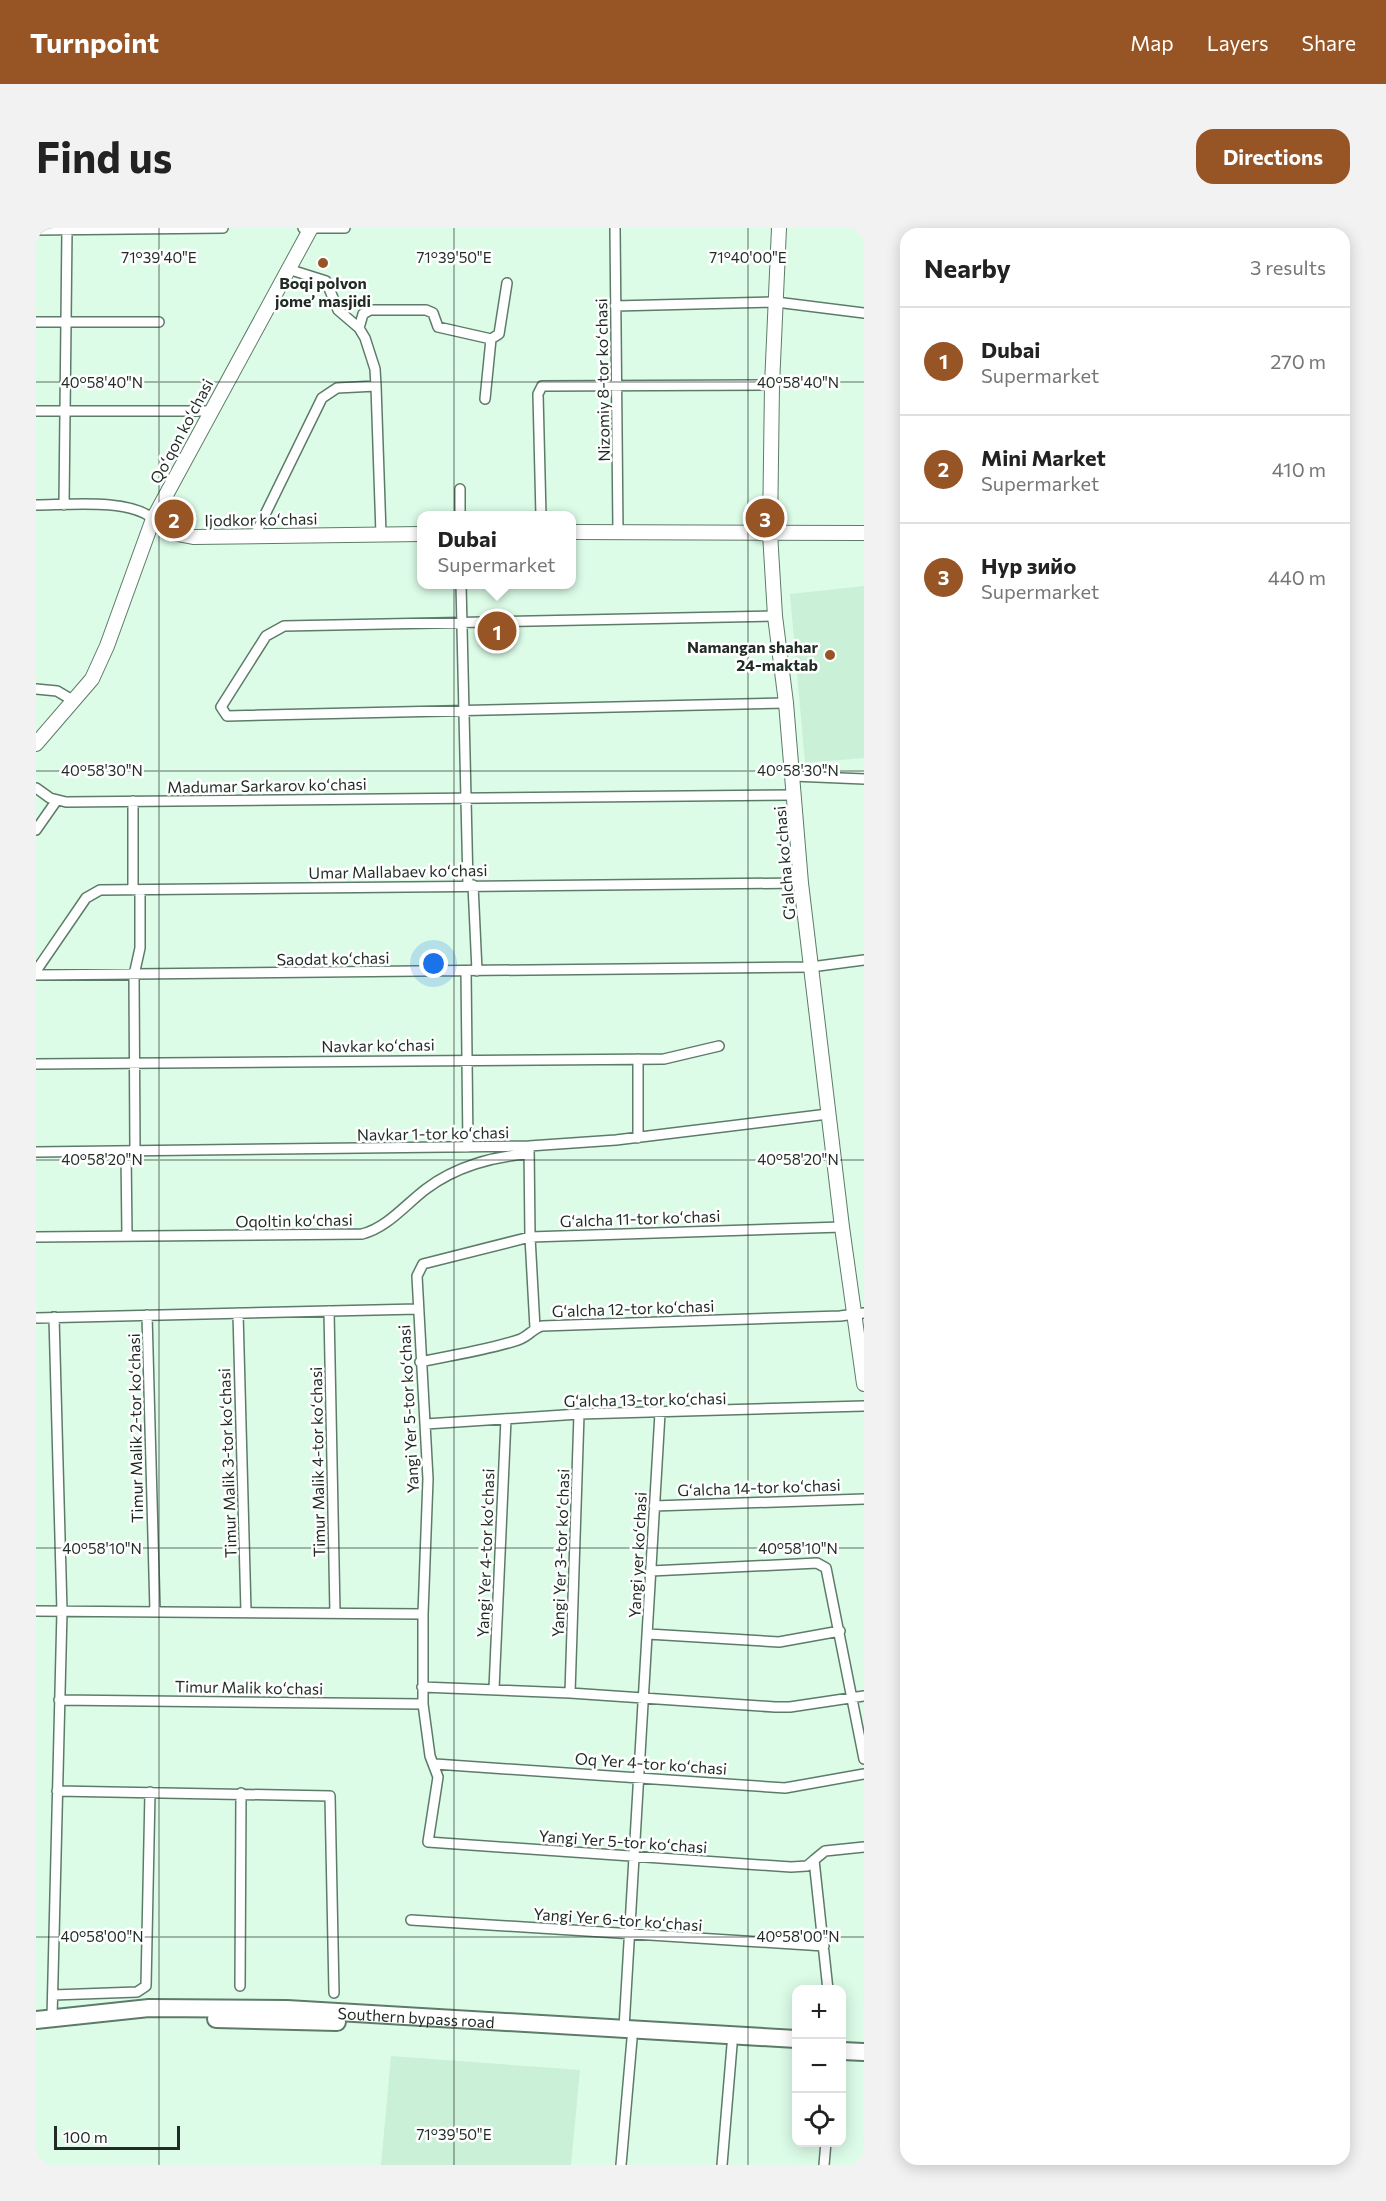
<!DOCTYPE html>
<meta charset="utf-8">
<style>
body{margin:0;font-family:Commissioner,sans-serif;background:#f2f2f2;color:#222}
.controls{position:absolute;right:18px;bottom:18px;display:grid;overflow:hidden;border-radius:12px;box-shadow:0 3px 15px #0003}
.controls button{width:54px;height:54px;display:grid;place-items:center;padding:0;border:0;border-bottom:2px solid #e0e0e0;background:#fff;color:#222;font:30px sans-serif}
.scale{position:absolute;left:18px;bottom:15px;width:126px;box-sizing:border-box;padding-left:6px;border:3px solid #1f2b24;border-top:0;font-size:16px;line-height:21px;white-space:nowrap;color:#1f2b24;-webkit-text-stroke:4px #fff;paint-order:stroke}
.you{position:absolute;left:398px;top:736px;width:21px;height:21px;margin:-15px;border:4px solid #fff;border-radius:50%;background:#1a73e8;box-shadow:0 0 0 9px #1a73e833}
.badge{display:grid;place-items:center;width:39px;height:39px;border-radius:50%;background:#975424;color:#fff;font-size:20px;font-weight:700}
.pin{position:absolute;translate:-50% -50%;border:3px solid #fff;box-shadow:0 2px 6px #0006}
.popup{position:absolute;left:381px;top:283px;width:159px;height:78px;box-sizing:border-box;display:grid;place-content:center;border-radius:12px;background:#fff;filter:drop-shadow(0 2px 4px #0005);font-size:20px;white-space:nowrap;color:#767676}
.popup b{font-size:22px;color:#222}
.popup::after{content:'';position:absolute;left:50%;top:100%;margin-left:-12px;border:12px solid transparent;border-top-color:#fff}
.list{margin:0;padding:0;list-style:none}
h2{display:flex;justify-content:space-between;align-items:center;height:78px;margin:0;padding:0 24px;font-size:26px}
h2 small{font-size:20px;font-weight:400;color:#767676}
.list li{display:grid;grid-template-columns:39px 1fr auto;gap:18px;align-items:center;box-sizing:border-box;height:108px;padding:0 24px;border-top:2px solid #e0e0e0}
.list b{display:block;font-size:22px;white-space:nowrap}
.list p{margin:0;font-size:20px;white-space:nowrap;color:#767676}
.list em{font-size:20px;font-style:normal;color:#767676}
.icon{flex:none;width:33px;height:33px;fill:none;stroke:currentColor;stroke-width:2;stroke-linecap:round;stroke-linejoin:round}
.map{position:relative;flex:none;width:828px;height:1937px;overflow:hidden;border-radius:18px}
header{display:flex;align-items:center;gap:36px;box-sizing:border-box;height:84px;padding:0 30px;background:#975424;color:#fff}
header strong{font-size:28px}
nav{display:flex;gap:33px;margin-inline-start:auto;font-size:21px}
.intro{display:flex;align-items:center;justify-content:space-between;box-sizing:border-box;height:144px;padding:0 36px}
h1{margin:0;font-size:42px}
.button{padding:15px 27px;border-radius:18px;background:#975424;color:#fff;font-size:21px;font-weight:700}
main{display:flex;gap:36px;padding:0 36px}
aside{flex:1;background:#fff;border-radius:18px;box-shadow:0 3px 15px #0003}
.map>svg:first-child{display:block}
.built{fill:#caf0d8}
.lines{fill:none;stroke-linecap:round;stroke-linejoin:round}
.street-casing{stroke:#5e7b69;stroke-width:12}
.secondary-casing{stroke:#5e7b69;stroke-width:16}
.highway-casing{stroke:#5e7b69;stroke-width:20}
.street{stroke:#fff;stroke-width:9}
.secondary{stroke:#fff;stroke-width:14}
.highway{stroke:#fff;stroke-width:16}
.ticks{fill:none;stroke:#1f2b24;stroke-width:1.5;stroke-opacity:0.45}
.poi-dot{fill:#975424;stroke:#fff;stroke-width:2}
.labels{text-anchor:middle;dominant-baseline:central;stroke-width:5;stroke-linejoin:round;paint-order:stroke}
.poi-label{font-size:16px;font-weight:bold;fill:#1f2b24;stroke:#fff}
.street-label{font-size:16px;fill:#1f2b24;stroke:#fff}
.ticks-label{font-size:15px;text-anchor:middle;fill:#1f2b24;stroke:#fff;stroke-width:5;stroke-linejoin:round;paint-order:stroke}
</style>
<header>
<strong>Turnpoint</strong>
<nav><a>Map</a><a>Layers</a><a>Share</a></nav>
</header>
<div class="intro"><h1>Find us</h1><a class="button">Directions</a></div>
<main>
<div class="map">
<svg width="828" height="1937" viewBox="0 0 828 1937">
<rect width="100%" height="100%" fill="#dcfce8"/>
<path class="built" d="M828,358V530L769,535L754,366Z
M355,1828L544,1842L535,1937H345Z"/>
<g class="lines">
<defs>
<path id="street" d="M267,0H309
M579,0L582,304
M0,2L187,0
M252,41L290,53L302,82L323,100L329,110L339,141L340,158
M579,78L740,74L828,85
M0,94H123
M323,100L327,86L334,82H390L397,85L402,99L455,111L449,171
M455,111L463,106L471,55
M0,183H174
M424,261V288
M0,277C31,277 93,270 117,291
M28,277L31,1
M505,288L502,166L506,158L736,157
M218,309L286,170L301,160L340,158L345,306
M425,356L432,657
M739,388L248,398L230,408L185,479L191,488L750,475
M0,461L21,463L38,473
M757,548L828,551
M0,560L14,570L30,574L758,567
M97,573V662
M0,602L21,572
M437,657L441,743
M0,743L50,670L64,662L765,655
M430,743L432,919
M0,747L775,739L828,732
M602,831V910
M0,836L628,831L683,818
M0,924L493,918L580,912L792,886
M90,924L91,1008
M99,924L98,747L104,720V662
M0,1009L326,1006C351,1000 370,976 390,961C419,939 457,928 493,926
M293,1083L299,1385
M202,1085L210,1384
M111,1087L119,1383
M0,1090L382,1081
M499,1100L494,1009L806,999
M384,1134C417,1127 451,1122 482,1112C492,1109 496,1101 506,1098L804,1088L828,1085
M390,1196L543,1186L828,1178
M618,1278L828,1271
M615,1343L781,1335L790,1340L828,1531
M0,1383L387,1386
M612,1406L743,1414L804,1403
M386,1459L534,1465L739,1479H754L828,1468
M458,1461L470,1191
M534,1465L543,1186
M23,1472L387,1476V1386L392,1251L381,1048L387,1036L494,1009L493,918
M387,1476L394,1528L402,1549L392,1614L755,1639L771,1638L778,1632
M399,1536L749,1560L828,1546
M21,1563L294,1568L298,1765
M375,1692L788,1718
M204,1758L205,1565
M792,1762L778,1632L789,1623L828,1619
M17,1767L101,1764L110,1758L114,1564
M16,1790L26,1383L18,1089
M588,1800L624,1185
M585,1937L596,1811
M686,1937L696,1817
M788,1937L790,1914"/>
<path id="secondary" d="M743,0L736,157L734,305L739,388L750,475L765,655L806,999L828,1156
M117,291L131,304L157,309L386,306
M536,304L828,305
M0,516L56,451L71,418L117,291L275,0"/>
<g id="highway">
<path d="M180,1791L301,1794"/>
<path id="s1" d="M0,1792L113,1780L251,1781L760,1811"/>
<path d="M806,1823L828,1824"/>
</g>
</defs>
<use href="#street" class="street-casing"/>
<use href="#secondary" class="secondary-casing"/>
<use href="#highway" class="highway-casing"/>
<use href="#street" class="street"/>
<use href="#secondary" class="secondary"/>
<use href="#highway" class="highway"/>
</g>
<path class="ticks" d="M123,0V1937M418,0V1937M712,0V1937M0,154H828M0,543H828M0,932H828M0,1320H828M0,1709H828"/>
<g class="poi-dot">
<circle cx="287" cy="35" r="6"/>
<circle cx="794" cy="427" r="6"/>
</g>
<g class="labels">
<g class="poi-label">
<text x="287" y="54">Boqi polvon<tspan x="287" dy="18">jome’ masjidi</tspan></text>
<text x="782" y="418" text-anchor="end">Namangan shahar<tspan x="782" dy="18">24-maktab</tspan></text>
</g>
<g class="street-label">
<text transform="translate(566 152) rotate(-91)">Nizomiy 8-tor koʻchasi</text>
<text transform="translate(145 203) rotate(-62)">Qoʻqon koʻchasi</text>
<text transform="translate(225 291) rotate(-1)">Ijodkor koʻchasi</text>
<text transform="translate(231 557) rotate(-1)">Madumar Sarkarov koʻchasi</text>
<text transform="translate(748 635) rotate(-95)">Gʻalcha koʻchasi</text>
<text transform="translate(362 643) rotate(-1)">Umar Mallabaev koʻchasi</text>
<text transform="translate(297 730) rotate(-1)">Saodat koʻchasi</text>
<text transform="translate(342 817) rotate(-1)">Navkar koʻchasi</text>
<text transform="translate(397 905) rotate(-1)">Navkar 1-tor koʻchasi</text>
<text transform="translate(604 990) rotate(-2)">Gʻalcha 11-tor koʻchasi</text>
<text transform="translate(258 992) rotate(-1)">Oqoltin koʻchasi</text>
<text transform="translate(597 1080) rotate(-2)">Gʻalcha 12-tor koʻchasi</text>
<text transform="translate(609 1171) rotate(-1)">Gʻalcha 13-tor koʻchasi</text>
<text transform="translate(372 1181) rotate(-93)">Yangi Yer 5-tor koʻchasi</text>
<text transform="translate(99 1200) rotate(-91)">Timur Malik 2-tor koʻchasi</text>
<text transform="translate(281 1234) rotate(-91)">Timur Malik 4-tor koʻchasi</text>
<text transform="translate(191 1235) rotate(-92)">Timur Malik 3-tor koʻchasi</text>
<text transform="translate(723 1259) rotate(-2)">Gʻalcha 14-tor koʻchasi</text>
<text transform="translate(449 1325) rotate(-88)">Yangi Yer 4-tor koʻchasi</text>
<text transform="translate(524 1325) rotate(-88)">Yangi Yer 3-tor koʻchasi</text>
<text transform="translate(601 1327) rotate(-87)">Yangi yer koʻchasi</text>
<text transform="translate(213 1459) rotate(1)">Timur Malik koʻchasi</text>
<text transform="translate(615 1535) rotate(4)">Oq Yer 4-tor koʻchasi</text>
<text transform="translate(587 1613) rotate(4)">Yangi Yer 5-tor koʻchasi</text>
<text transform="translate(582 1691) rotate(4)">Yangi Yer 6-tor koʻchasi</text>
<text stroke="none"><textPath href="#s1" startOffset="381">Southern bypass road</textPath></text>
</g>
</g>
<g class="ticks-label">
<text x="123" y="35">71°39'40"E</text>
<text x="418" y="35">71°39'50"E</text>
<text x="712" y="35">71°40'00"E</text>
<text x="66" y="160">40°58'40"N</text>
<text x="762" y="160">40°58'40"N</text>
<text x="66" y="548">40°58'30"N</text>
<text x="762" y="548">40°58'30"N</text>
<text x="66" y="937">40°58'20"N</text>
<text x="762" y="937">40°58'20"N</text>
<text x="66" y="1326">40°58'10"N</text>
<text x="762" y="1326">40°58'10"N</text>
<text x="66" y="1714">40°58'00"N</text>
<text x="762" y="1714">40°58'00"N</text>
<text x="418" y="1912">71°39'50"E</text>
</g>
</svg>
<div class="controls">
<button>+</button>
<button>−</button>
<button><svg class="icon" aria-label="locate" viewBox="0 0 24 24"><circle cx="12" cy="12" r="6"/><path d="M12 2v4M12 18v4M2 12h4M18 12h4"/></svg></button>
</div>
<div class="scale">100 m</div>
<div class="you"></div>
<div class="pin badge" style="left:461px;top:403px">1</div>
<div class="popup"><b>Dubai</b>Supermarket</div>
<div class="pin badge" style="left:138px;top:291px">2</div>
<div class="pin badge" style="left:729px;top:290px">3</div>
</div>
<aside>
<h2>Nearby<small>3 results</small></h2>
<ul class="list">
<li><span class="badge">1</span><div><b>Dubai</b><p>Supermarket</p></div><em>270 m</em></li>
<li><span class="badge">2</span><div><b>Mini Market</b><p>Supermarket</p></div><em>410 m</em></li>
<li><span class="badge">3</span><div><b>Нур зийо</b><p>Supermarket</p></div><em>440 m</em></li>
</ul>
</aside>
</main>
